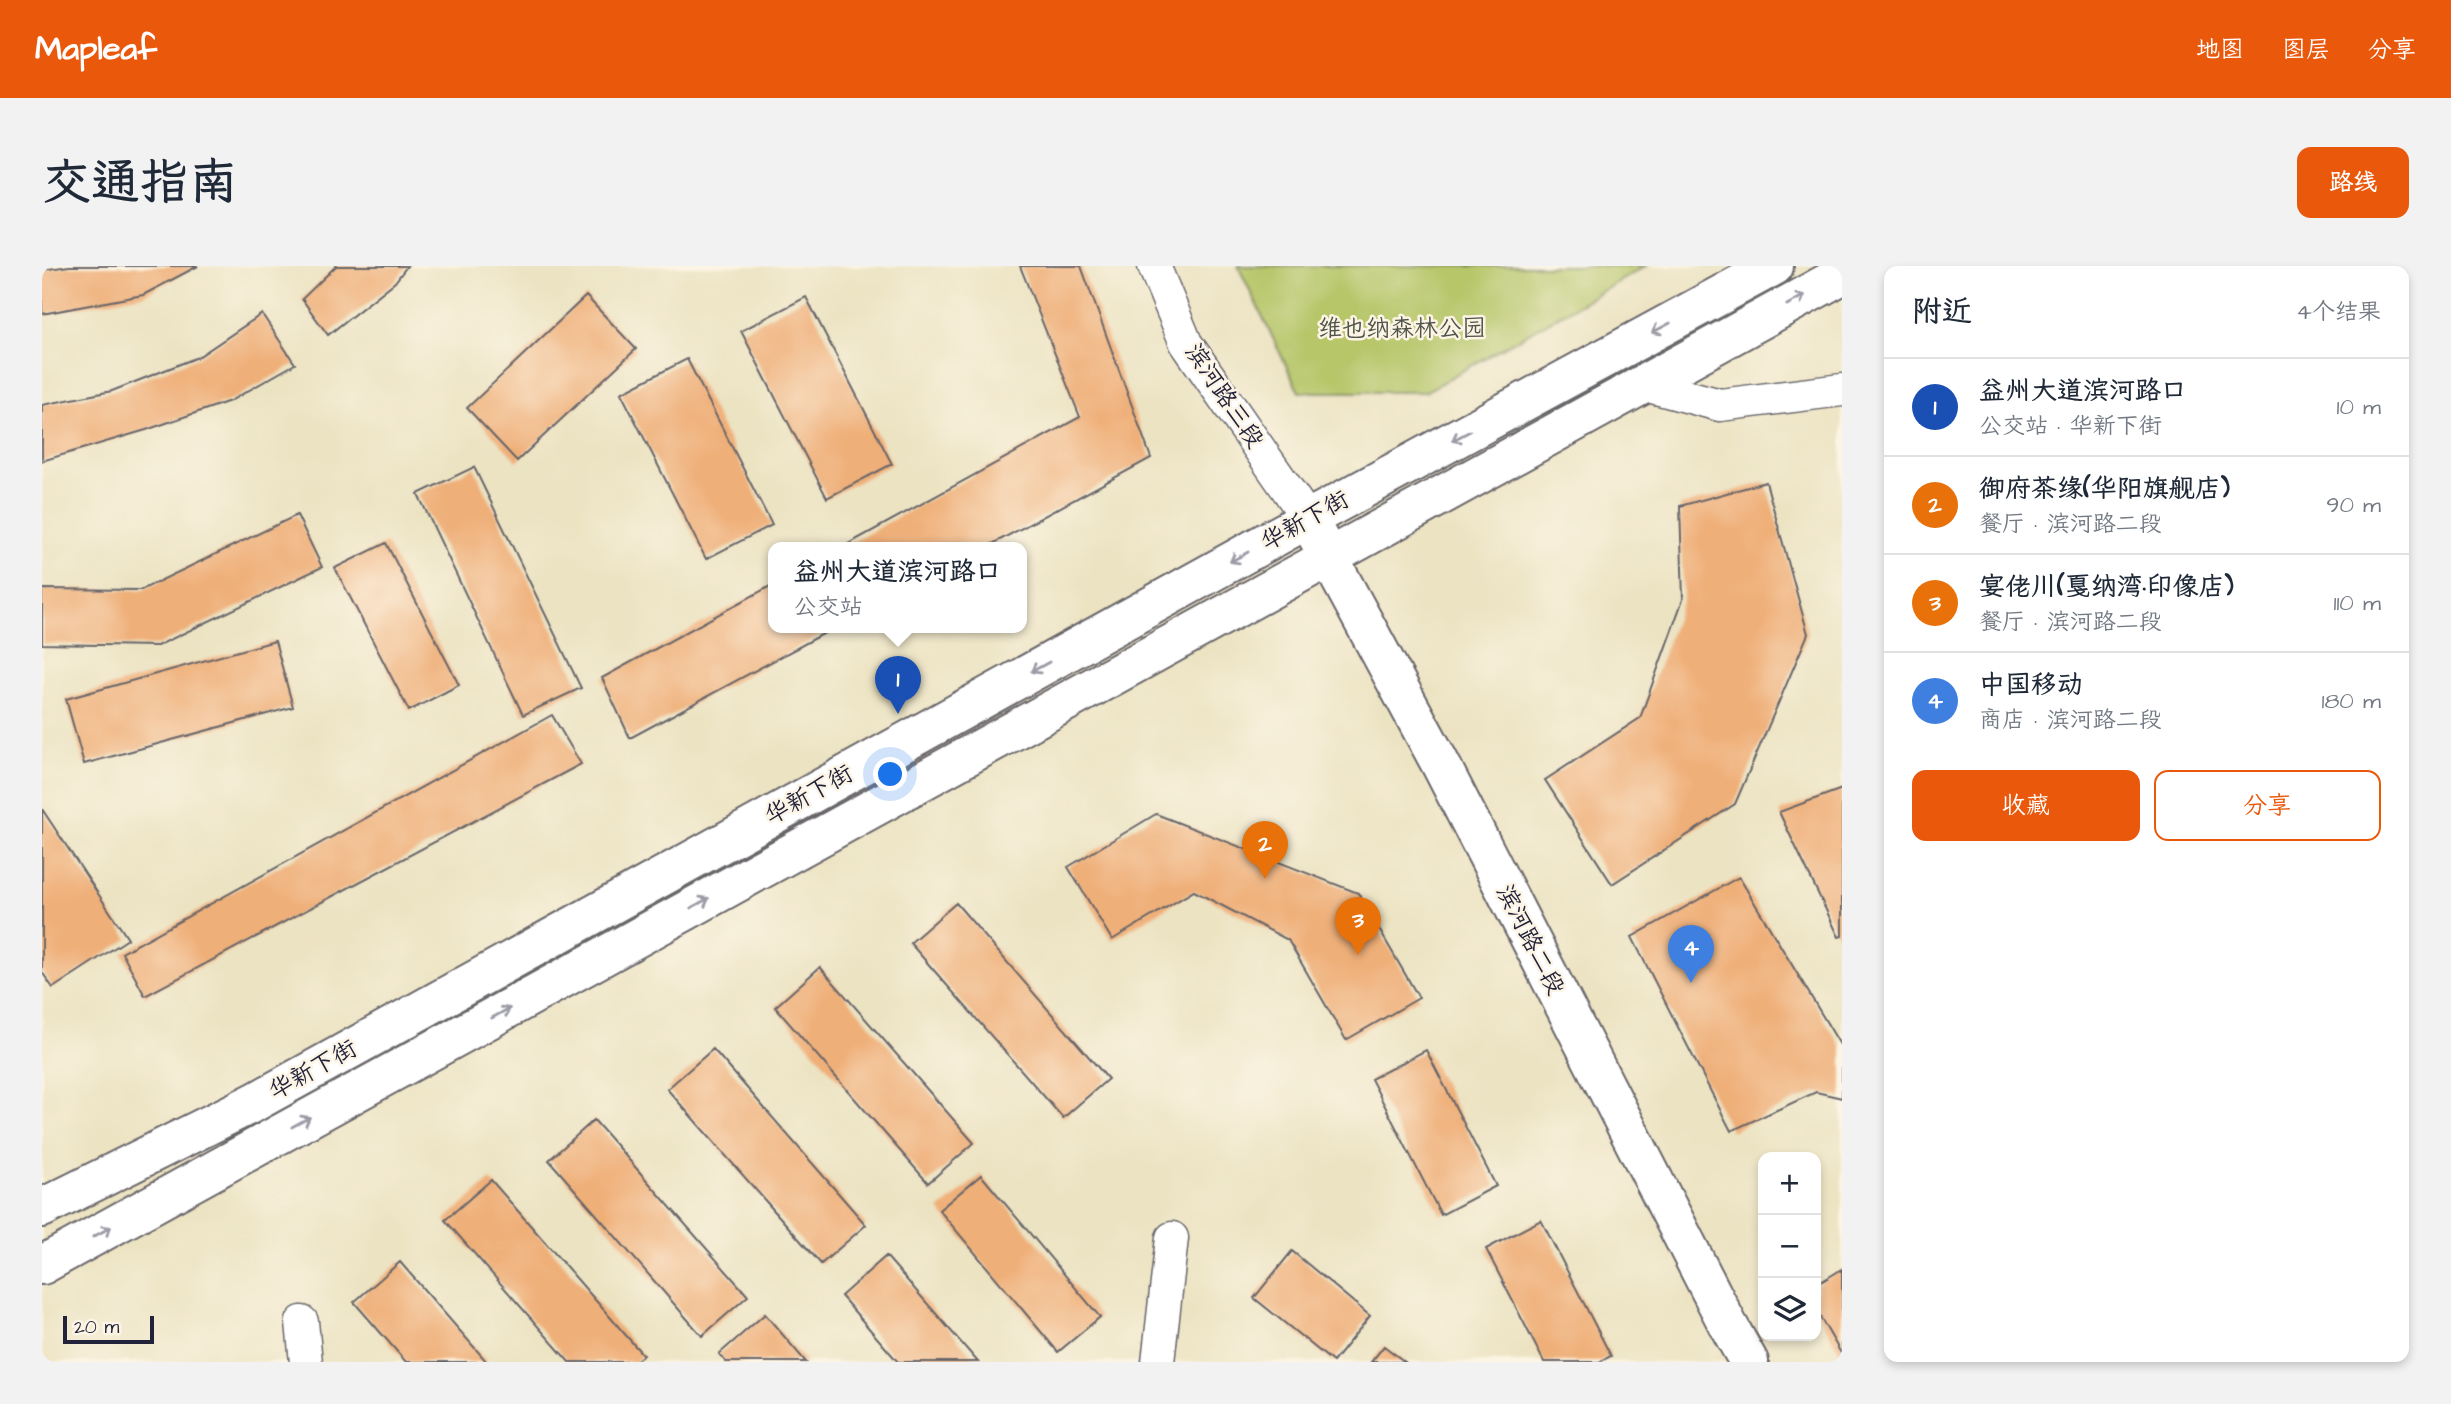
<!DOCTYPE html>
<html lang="zh">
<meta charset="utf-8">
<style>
body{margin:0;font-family:"Architects Daughter","LXGW WenKai TC",sans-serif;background:#f2f2f3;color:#1f2937}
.controls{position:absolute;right:21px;bottom:21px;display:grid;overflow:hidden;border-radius:14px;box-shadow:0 4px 10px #0003}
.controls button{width:63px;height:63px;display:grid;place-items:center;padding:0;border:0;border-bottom:2px solid #e0e1e3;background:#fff;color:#1f2937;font:35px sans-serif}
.scale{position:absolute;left:21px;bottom:18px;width:91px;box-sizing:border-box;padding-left:7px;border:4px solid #22223b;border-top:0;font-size:19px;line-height:24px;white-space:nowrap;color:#22223b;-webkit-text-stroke:5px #fcf5e5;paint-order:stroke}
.you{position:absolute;left:849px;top:509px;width:24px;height:24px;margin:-18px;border:5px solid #fff;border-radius:50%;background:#1a73e8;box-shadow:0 0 0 10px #1a73e833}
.badge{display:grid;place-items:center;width:46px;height:46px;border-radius:50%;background:#ea580c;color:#fff;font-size:23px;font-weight:700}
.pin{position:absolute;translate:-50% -58px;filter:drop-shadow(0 2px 4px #0008)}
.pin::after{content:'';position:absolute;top:37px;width:24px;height:21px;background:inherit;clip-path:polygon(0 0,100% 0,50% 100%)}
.popup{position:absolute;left:726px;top:276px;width:259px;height:91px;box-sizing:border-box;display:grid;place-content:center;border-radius:14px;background:#fff;filter:drop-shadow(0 2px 5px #0005);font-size:23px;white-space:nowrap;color:#747a83}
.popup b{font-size:26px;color:#1f2937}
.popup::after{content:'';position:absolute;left:50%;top:100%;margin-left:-14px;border:14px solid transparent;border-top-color:#fff}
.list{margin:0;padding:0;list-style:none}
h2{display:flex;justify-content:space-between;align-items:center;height:91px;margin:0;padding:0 28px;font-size:30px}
h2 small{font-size:23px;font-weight:400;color:#747a83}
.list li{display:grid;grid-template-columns:46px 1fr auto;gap:21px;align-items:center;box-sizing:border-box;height:98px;padding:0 28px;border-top:2px solid #e0e1e3}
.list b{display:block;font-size:26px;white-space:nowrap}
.list p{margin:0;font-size:23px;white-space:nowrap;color:#747a83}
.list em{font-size:23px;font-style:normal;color:#747a83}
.actions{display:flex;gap:14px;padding:21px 28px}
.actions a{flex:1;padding:16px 0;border:2px solid #ea580c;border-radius:14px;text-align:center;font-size:24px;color:#ea580c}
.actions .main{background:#ea580c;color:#fff}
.icon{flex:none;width:38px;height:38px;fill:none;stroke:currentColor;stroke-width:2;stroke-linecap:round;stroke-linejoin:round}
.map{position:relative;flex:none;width:1800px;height:1096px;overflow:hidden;border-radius:14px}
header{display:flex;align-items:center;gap:42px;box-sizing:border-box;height:98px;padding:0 35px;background:#ea580c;color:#fff}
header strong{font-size:33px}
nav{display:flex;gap:38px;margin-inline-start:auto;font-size:24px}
.intro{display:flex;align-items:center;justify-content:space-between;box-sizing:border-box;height:168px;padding:0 42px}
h1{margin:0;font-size:49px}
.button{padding:18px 32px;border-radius:14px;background:#ea580c;color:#fff;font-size:24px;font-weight:700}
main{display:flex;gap:42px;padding:0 42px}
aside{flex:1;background:#fff;border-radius:14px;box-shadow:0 4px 10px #0003}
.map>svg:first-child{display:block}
.green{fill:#b6c669;stroke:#6c7452;stroke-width:2}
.building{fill:#efaf78}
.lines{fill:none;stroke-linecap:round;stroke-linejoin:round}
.minor-casing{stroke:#69666a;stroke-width:35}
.tertiary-casing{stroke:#69666a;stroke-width:42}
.primary-casing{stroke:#69666a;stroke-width:42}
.minor{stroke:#fff;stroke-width:32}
.tertiary{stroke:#fff;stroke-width:38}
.primary{stroke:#fff;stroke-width:38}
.oneway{stroke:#9c9ca7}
.labels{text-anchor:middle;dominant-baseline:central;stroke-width:5;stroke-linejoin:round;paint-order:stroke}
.park-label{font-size:24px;fill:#4e5349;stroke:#fcf5e5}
.street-label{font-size:24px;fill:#22223b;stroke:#fcf5e5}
</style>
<header>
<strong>Mapleaf</strong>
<nav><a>地图</a><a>图层</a><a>分享</a></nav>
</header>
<div class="intro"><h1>交通指南</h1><a class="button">路线</a></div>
<main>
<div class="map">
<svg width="1800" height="1096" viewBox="0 0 1800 1096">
<rect width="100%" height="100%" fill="#fcf5e5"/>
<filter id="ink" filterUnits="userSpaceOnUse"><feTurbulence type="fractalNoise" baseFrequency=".0143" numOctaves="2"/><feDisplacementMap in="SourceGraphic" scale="14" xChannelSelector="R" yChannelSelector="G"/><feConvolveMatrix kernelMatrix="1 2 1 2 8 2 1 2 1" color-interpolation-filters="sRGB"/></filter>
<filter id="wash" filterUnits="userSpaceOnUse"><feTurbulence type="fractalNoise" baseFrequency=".00686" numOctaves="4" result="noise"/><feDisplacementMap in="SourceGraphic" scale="28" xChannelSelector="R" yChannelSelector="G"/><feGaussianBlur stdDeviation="1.57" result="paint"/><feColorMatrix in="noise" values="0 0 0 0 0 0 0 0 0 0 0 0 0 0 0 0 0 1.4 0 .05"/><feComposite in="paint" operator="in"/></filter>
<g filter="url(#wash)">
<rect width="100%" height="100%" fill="#ece3c2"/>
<path class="green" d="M1196,0H1604L1383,126H1257Z"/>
<g id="blocks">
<path class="building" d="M27,0H156L101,29L0,48V4Z
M294,0H365L353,16L286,69L260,33Z
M978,0H1039L1109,192L943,282H799L1038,151Z
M544,30L594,83L475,195L425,142Z
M764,31L850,198L785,232L699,65Z
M220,48L253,98L188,135L104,164L0,195V139L70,125L156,91Z
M645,93L730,259L664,293L579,127Z
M432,201L539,422L481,449L376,228Z
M1724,216L1766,368L1693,538L1570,618L1503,514L1598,452L1641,333L1638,240Z
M255,249L280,301L115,380L0,378V323L99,324Z
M344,277L417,419L367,445L293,302Z
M732,318V362H792L588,472L560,412Z
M233,375L251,441L42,498L24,433Z
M510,449L539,498L103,730L80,687Z
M1800,523V670L1797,671L1737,546Z
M0,543L86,673L11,722L0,706Z
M1114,548L1316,627L1377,732L1304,774L1246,674L1152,625L1070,674L1026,601Z
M1697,611L1800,782V832L1774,826L1689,865L1590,671Z
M914,637L1066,813L1021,852L868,677Z
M778,701L932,877L886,917L733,741Z
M671,783L824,959L779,998L625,823Z
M1384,784L1454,920L1399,949L1329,813Z
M552,854L706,1030L660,1070L507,894Z
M939,909L1058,1051L1016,1086L897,944Z
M449,914L601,1089L593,1096H527L403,954Z
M1499,954L1569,1090L1557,1096H1502L1444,983Z
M1250,985L1328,1050L1291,1096L1212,1032Z
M844,990L936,1096H856L799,1030Z
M358,996L445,1096H364L312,1036Z
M1800,1003V1089L1774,1044V1019Z
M723,1048L764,1096H684L677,1088Z
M1342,1080L1363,1096H1329Z"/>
</g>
</g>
<g filter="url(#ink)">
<use href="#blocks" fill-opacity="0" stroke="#69666a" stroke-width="2"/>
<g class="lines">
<defs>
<path id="minor" d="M1112,0L1144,77L1266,253
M1603,119L1678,139L1800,124
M260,1056L264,1096
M1116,1096L1130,972"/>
<path id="tertiary" d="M1266,253L1399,499L1685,1057L1707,1096"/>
<path id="primary" d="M0,942L213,836L1266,253L1732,0
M0,999L1800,9"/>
</defs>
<use href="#minor" class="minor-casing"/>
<use href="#tertiary" class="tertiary-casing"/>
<use href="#primary" class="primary-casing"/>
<use href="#minor" class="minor"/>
<use href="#tertiary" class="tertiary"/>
<use href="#primary" class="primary"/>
</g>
<defs><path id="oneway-shaft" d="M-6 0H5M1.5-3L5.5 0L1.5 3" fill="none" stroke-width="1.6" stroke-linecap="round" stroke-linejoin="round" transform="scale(1.75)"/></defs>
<g class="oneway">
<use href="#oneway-shaft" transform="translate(1754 34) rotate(-29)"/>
<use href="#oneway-shaft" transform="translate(1619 62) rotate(152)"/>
<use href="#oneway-shaft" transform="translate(1419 170) rotate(152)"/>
<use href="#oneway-shaft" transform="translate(1197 291) rotate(151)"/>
<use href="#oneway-shaft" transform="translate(998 401) rotate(151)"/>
<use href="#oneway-shaft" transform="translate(658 637) rotate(-29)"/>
<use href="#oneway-shaft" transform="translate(459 747) rotate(-29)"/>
<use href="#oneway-shaft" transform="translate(259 856) rotate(-29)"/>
<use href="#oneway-shaft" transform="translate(60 966) rotate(-29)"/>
</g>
</g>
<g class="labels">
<g class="park-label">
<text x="1360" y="63">维也纳森林公园</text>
</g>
<g class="street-label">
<text transform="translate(1182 130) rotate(56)">滨河路三段</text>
<text transform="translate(1263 255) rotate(-29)">华新下街</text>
<text transform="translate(767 529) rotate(-29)">华新下街</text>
<text transform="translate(1488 674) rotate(63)">滨河路二段</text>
<text transform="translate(271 804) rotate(-29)">华新下街</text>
</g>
</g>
</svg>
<div class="controls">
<button>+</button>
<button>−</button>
<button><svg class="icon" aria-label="layers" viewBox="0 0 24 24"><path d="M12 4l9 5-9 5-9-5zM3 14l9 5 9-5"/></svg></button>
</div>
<div class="scale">20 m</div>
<div class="you"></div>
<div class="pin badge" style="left:856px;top:448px;background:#1a4fb4">1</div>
<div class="popup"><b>益州大道滨河路口</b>公交站</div>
<div class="pin badge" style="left:1223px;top:613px;background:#e8710a">2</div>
<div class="pin badge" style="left:1316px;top:689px;background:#e8710a">3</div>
<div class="pin badge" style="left:1649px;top:717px;background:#3f7fe0">4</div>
</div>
<aside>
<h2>附近<small>4个结果</small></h2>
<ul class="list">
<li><span class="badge" style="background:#1a4fb4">1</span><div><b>益州大道滨河路口</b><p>公交站 · 华新下街</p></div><em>10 m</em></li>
<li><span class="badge" style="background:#e8710a">2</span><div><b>御府茶缘(华阳旗舰店)</b><p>餐厅 · 滨河路二段</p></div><em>90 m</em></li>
<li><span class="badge" style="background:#e8710a">3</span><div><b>宴佬川(戛纳湾·印像店)</b><p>餐厅 · 滨河路二段</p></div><em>110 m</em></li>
<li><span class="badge" style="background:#3f7fe0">4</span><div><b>中国移动</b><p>商店 · 滨河路二段</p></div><em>180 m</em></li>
</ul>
<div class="actions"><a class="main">收藏</a><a>分享</a></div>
</aside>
</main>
